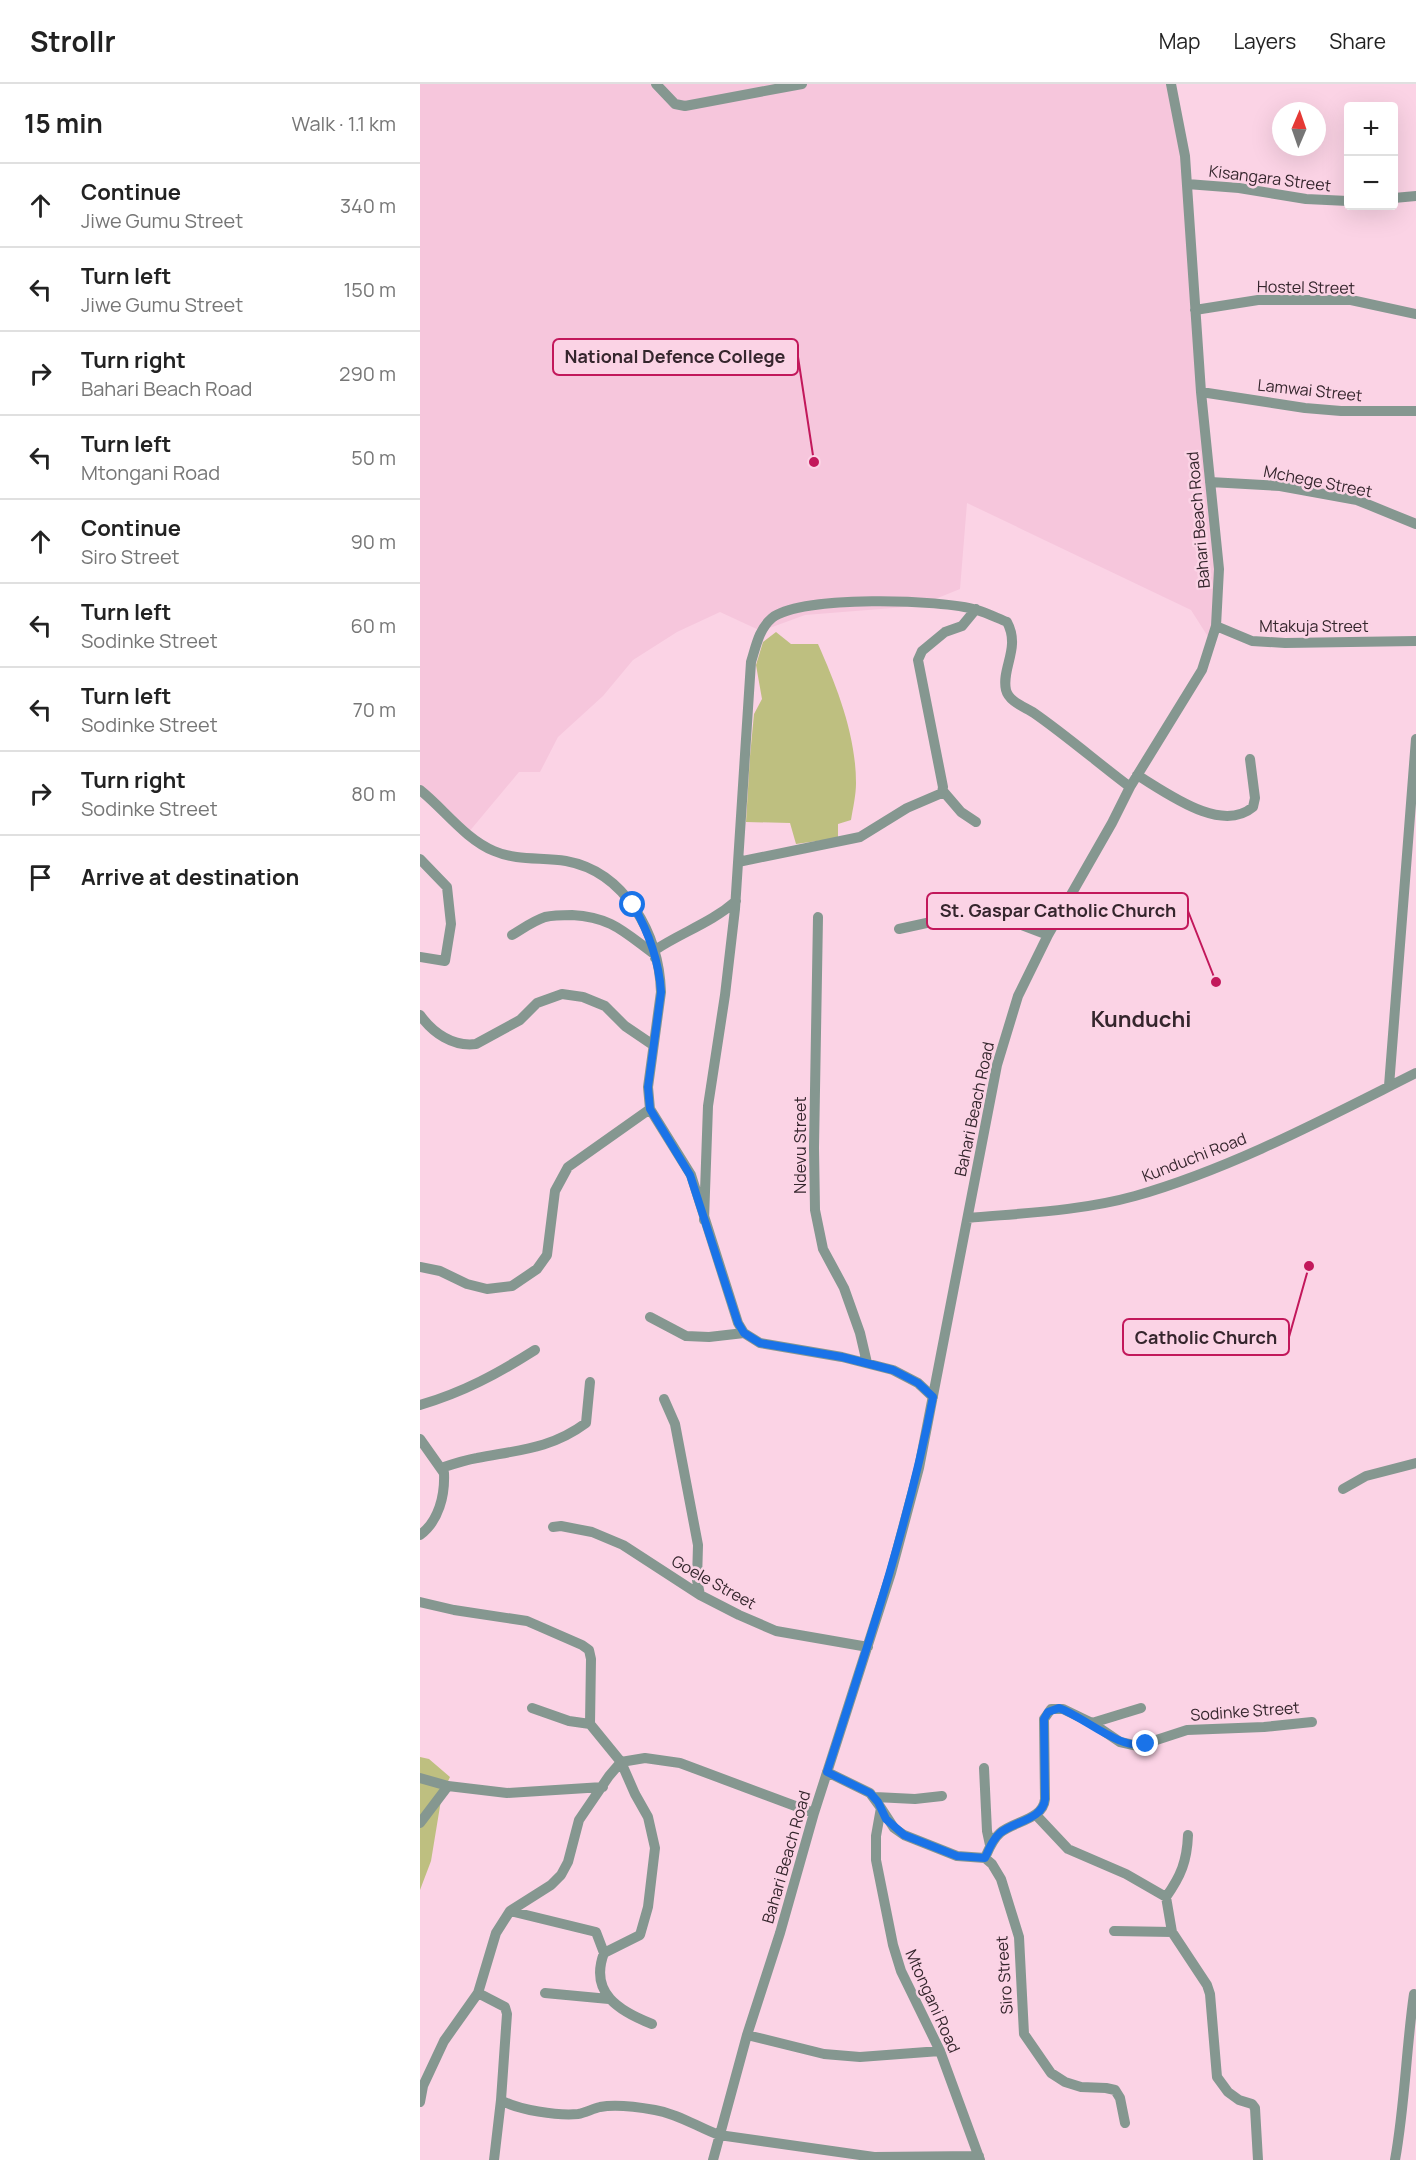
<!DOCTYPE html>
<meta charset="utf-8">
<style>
body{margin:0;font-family:Manrope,sans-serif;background:#f2f2f2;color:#222}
.controls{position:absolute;right:18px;top:18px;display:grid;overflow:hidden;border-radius:6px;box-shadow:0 6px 24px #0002}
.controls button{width:54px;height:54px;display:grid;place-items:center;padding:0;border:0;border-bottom:2px solid #e0e0e0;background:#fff;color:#222;font:30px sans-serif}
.compass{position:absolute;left:852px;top:18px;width:54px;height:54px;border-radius:50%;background:#fff;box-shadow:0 6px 24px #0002;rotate:2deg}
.stop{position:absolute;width:18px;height:18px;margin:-14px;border:4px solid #1a73e8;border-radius:50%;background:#fff}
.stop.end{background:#1a73e8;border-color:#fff;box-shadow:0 2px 6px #0008}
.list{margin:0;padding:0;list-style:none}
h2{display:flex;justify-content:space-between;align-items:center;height:78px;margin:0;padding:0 24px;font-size:26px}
h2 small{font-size:20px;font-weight:400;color:#767676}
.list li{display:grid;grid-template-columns:39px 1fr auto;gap:18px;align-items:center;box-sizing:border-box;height:84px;padding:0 24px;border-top:2px solid #e0e0e0}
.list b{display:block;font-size:22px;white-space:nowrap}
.list p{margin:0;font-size:20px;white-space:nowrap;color:#767676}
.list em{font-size:20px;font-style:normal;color:#767676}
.icon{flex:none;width:33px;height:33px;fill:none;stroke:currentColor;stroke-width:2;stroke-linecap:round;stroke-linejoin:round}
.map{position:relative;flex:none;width:996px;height:2076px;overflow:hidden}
header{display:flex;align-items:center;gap:36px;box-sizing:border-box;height:84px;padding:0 30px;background:#fff;border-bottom:2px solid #e0e0e0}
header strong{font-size:28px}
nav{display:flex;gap:33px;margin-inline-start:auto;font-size:21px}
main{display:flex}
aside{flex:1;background:#fff}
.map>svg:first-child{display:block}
.built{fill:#f6c6dc}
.green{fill:#bebf80}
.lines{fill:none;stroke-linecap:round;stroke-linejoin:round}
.minor{stroke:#859790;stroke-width:10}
.route{stroke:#1a73e8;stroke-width:8}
.labels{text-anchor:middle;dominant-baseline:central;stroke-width:5;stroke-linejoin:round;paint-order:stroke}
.street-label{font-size:16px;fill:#35262d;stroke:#fbd3e5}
.district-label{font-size:22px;font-weight:bold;fill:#35262d;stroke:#fbd3e5}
.leader{fill:none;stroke:#c2185b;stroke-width:2}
.callout-dot{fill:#c2185b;stroke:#fbd3e5;stroke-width:2}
.callout{fill:#fbd3e5;stroke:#c2185b;stroke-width:2}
.callout-label{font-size:18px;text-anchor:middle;font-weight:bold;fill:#35262d}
</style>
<header>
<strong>Strollr</strong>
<nav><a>Map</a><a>Layers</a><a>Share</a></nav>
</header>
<main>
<aside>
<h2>15 min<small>Walk · 1.1 km</small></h2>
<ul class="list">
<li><svg class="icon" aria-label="ahead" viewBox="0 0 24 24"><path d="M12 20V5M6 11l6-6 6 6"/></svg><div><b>Continue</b><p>Jiwe Gumu Street</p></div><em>340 m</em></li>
<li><svg class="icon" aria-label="left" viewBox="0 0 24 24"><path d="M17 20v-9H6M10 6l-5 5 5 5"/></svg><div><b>Turn left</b><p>Jiwe Gumu Street</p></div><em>150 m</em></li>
<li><svg class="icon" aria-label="right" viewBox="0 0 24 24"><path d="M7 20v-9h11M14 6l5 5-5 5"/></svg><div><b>Turn right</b><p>Bahari Beach Road</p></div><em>290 m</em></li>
<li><svg class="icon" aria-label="left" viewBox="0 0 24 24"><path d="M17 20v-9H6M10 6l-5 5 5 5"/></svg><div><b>Turn left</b><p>Mtongani Road</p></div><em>50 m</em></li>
<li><svg class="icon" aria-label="ahead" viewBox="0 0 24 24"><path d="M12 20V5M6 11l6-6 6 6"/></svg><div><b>Continue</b><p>Siro Street</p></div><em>90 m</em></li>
<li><svg class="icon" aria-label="left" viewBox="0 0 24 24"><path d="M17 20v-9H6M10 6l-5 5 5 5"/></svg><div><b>Turn left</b><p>Sodinke Street</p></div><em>60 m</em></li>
<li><svg class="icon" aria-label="left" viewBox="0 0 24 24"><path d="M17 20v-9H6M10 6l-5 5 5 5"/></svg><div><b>Turn left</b><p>Sodinke Street</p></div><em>70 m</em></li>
<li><svg class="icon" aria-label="right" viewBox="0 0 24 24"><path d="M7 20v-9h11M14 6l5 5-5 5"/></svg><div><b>Turn right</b><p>Sodinke Street</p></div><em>80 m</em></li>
<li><svg class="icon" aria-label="arrive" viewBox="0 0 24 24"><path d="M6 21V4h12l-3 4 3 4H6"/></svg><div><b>Arrive at destination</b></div></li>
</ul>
</aside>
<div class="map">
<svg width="996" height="2076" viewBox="0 0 996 2076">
<rect width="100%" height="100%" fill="#fbd3e5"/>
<path class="built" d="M0,0H751L765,72L799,485L792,559L771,526L547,419L540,505L498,522L385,531L341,547L300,528L257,548L213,576L183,612L138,653L120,688H99L48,749L0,709Z"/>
<path class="green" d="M356,548L371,560H398C417,603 436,651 436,699C436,711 433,724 431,736L418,740V754L376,760L370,739L326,738L330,672L334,630L342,615L336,581L343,558Z
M0,1673L9,1675L30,1693L22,1710L11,1777L0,1806Z"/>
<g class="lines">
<path class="minor" d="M236,0L255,20L265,22L382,0
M767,100L819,104L886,115L928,117
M974,114L996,112
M775,226L838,216H931L996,230
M781,308L885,324L921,327H996
M790,398L860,402L937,416L996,440
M796,542L832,557L865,559L996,557
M717,691C747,709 801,750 833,723L835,714L830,675
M0,706C24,725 45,755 74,767C97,777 122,773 146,777C206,788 239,851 241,908L228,1003L230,1025L271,1091L318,1239L324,1249L340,1259L422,1273L473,1286L498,1299L513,1313
M523,707L541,728L556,738
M0,775L27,803L31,840L25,877L0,873
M318,778L440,753L487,724L522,709L523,703L498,576L502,567L525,548L542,542L556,525
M398,833L394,1064L395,1126L403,1165L424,1204L440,1249L447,1279
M479,845L557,828H567L628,851
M92,851C102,845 113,837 125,833C134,831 143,831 152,831C191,833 204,848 234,870
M235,874V866C262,848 291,839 316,817
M0,931C13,949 33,963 56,960L100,936L117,919L142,910L163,913L185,922L205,942L233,961
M969,1002L996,655
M548,1134C604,1129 661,1127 715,1112C813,1084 906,1034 996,989
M284,1136L288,1022L305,911L315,825L331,578C336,562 339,545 352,534C380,511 522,515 557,526C567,529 577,534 587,538C601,564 581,584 586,606C589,618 605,623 614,629C647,652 678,679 710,703
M0,1183L20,1187L47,1200L67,1205L92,1202L117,1185L127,1171L135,1107L148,1083L230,1025
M230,1233L266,1252L289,1253L324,1249
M244,1315L255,1340L278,1461L277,1496L280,1511
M0,1321C44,1308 77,1290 115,1266
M0,1355L24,1389C25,1411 19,1437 0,1451
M21,1384C33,1380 45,1376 57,1374C98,1366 131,1365 166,1339L170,1298
M923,1405L946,1392L996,1379
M133,1443L141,1442L172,1448L203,1461L280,1511L319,1531L356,1547L448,1563
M0,1518L34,1526L107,1537L162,1561L169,1566L171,1575L170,1640L201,1678L215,1710L228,1733L235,1764L228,1823L220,1851L184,1869
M112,1624L149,1637L170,1640
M672,1639L721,1624
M564,1684L567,1747L570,1761
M407,1688L450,1709L461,1724L456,1752V1776L473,1861L481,1887L520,1967L560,2076
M0,1694L28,1702L87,1709L183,1703
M455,1713L495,1715L522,1712
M461,1724L474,1744L484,1751L537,1772L565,1774L572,1780L581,1795L599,1853L604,1950L631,1989L645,1998L661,2003L686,2004L695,2006L700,2014L705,2039
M616,1731L648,1765L706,1790L746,1813L752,1848L787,1901L790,1910L797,1993L808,2008L819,2016L832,2020L835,2024L838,2076
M0,1739L28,1702
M565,1774C569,1765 572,1756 580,1749C594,1737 623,1736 625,1715L624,1635L631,1625H643L672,1639L700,1658L718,1662L767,1646L844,1643L892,1638
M746,1813C761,1792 767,1777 768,1751
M90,1827L176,1848L184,1869C169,1909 199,1927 232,1940
M694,1847L752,1848
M58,1909L85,1923L87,1930L81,2016L74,2076
M125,1909L189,1915
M327,1951L404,1970L440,1973L520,1967
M81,2016C97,2026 139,2032 158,2030C165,2029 172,2025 180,2023C196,2020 218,2023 235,2026C259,2030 277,2043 299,2051L454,2073L559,2072
M0,2018L3,2002L24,1957L58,1909L76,1849L90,1827L131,1801L141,1791L148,1778L159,1736L189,1692L201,1678L225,1674L260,1679L394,1729
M293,2076L327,1951L360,1849L394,1729L471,1489L499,1384L577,981L598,912L628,851L692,739L710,703L782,586L796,542L799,485L781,308L765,72L751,0
M975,2076C985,2021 986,1965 994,1910"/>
</g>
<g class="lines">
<path class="route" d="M213,821C228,847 239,878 241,908L228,1003L230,1025L270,1091L318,1239L324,1249L340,1259L422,1273L473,1286L498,1299L513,1313C488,1442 447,1564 407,1688L450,1709L458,1718L466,1735L484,1751L537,1772L565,1774C569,1765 572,1756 580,1749C594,1737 623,1736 625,1715L624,1635L628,1628L639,1624C666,1634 699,1666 726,1660"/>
</g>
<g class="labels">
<g class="street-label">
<text transform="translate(850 94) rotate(7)">Kisangara Street</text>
<text transform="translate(886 203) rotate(1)">Hostel Street</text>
<text transform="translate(890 306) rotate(6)">Lamwai Street</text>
<text transform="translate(898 397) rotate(11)">Mchege Street</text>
<text transform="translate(778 436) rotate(-95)">Bahari Beach Road</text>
<text x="894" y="542">Mtakuja Street</text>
<text transform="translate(554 1025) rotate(-78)">Bahari Beach Road</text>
<text transform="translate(380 1061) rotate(-90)">Ndevu Street</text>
<text transform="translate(774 1073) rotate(-21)">Kunduchi Road</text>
<text transform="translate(294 1498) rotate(29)">Goele Street</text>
<text transform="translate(825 1627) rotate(-4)">Sodinke Street</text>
<text transform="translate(366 1773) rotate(-74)">Bahari Beach Road</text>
<text transform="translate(584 1891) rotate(-94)">Siro Street</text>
<text transform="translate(513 1917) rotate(66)">Mtongani Road</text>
</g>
<g class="district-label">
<text x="721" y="935">Kunduchi</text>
</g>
</g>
<path class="leader" d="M394 378L378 273M796 898L768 827M889 1182L869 1253"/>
<g class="callout-dot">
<circle cx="394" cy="378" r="6"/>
<circle cx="796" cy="898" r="6"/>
<circle cx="889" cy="1182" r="6"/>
</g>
<g class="callout">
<rect x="133" y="255" width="245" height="36" rx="6"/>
<rect x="507" y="809" width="261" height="36" rx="6"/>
<rect x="703" y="1235" width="166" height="36" rx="6"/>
</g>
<g class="callout-label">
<text x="255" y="279">National Defence College</text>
<text x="638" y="833">St. Gaspar Catholic Church</text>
<text x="786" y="1260">Catholic Church</text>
</g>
</svg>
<div class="controls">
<button>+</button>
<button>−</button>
</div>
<svg class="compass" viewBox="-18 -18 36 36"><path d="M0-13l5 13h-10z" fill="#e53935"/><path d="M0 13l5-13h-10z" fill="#767676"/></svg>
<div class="stop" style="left:213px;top:821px"></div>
<div class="stop end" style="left:726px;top:1660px"></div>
</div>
</main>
